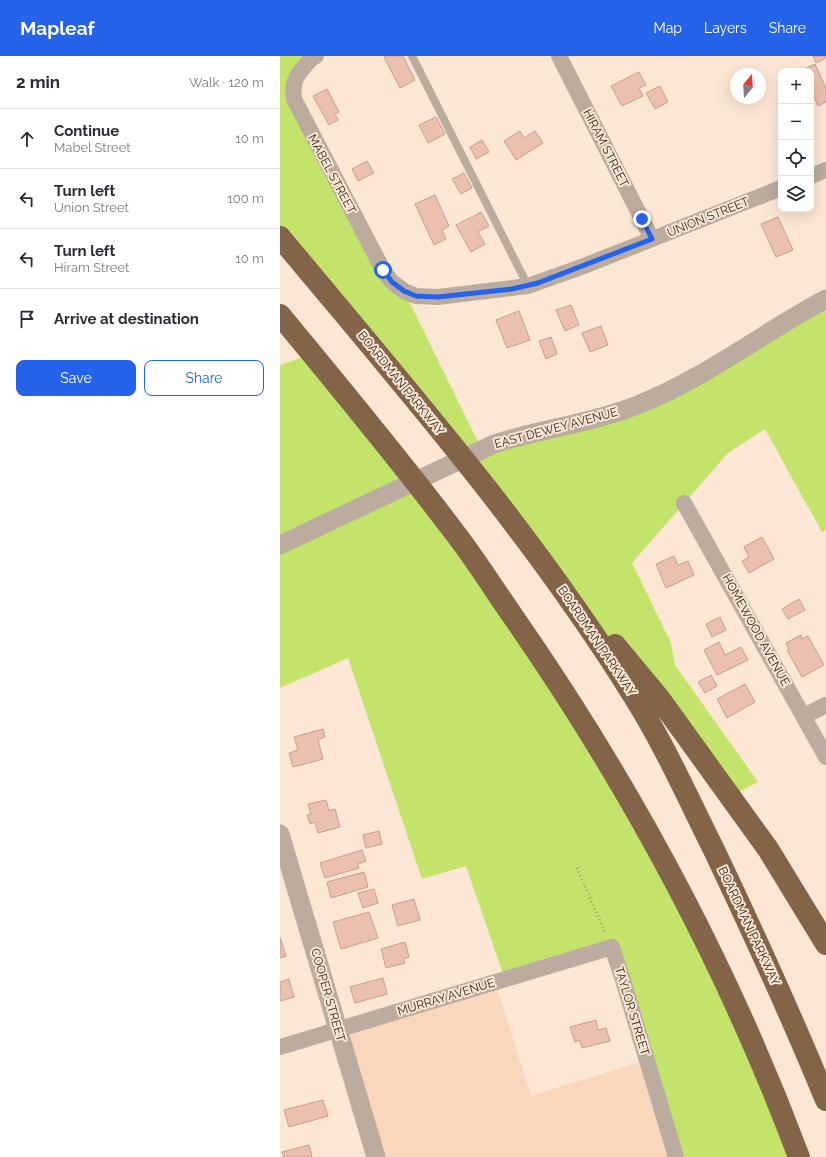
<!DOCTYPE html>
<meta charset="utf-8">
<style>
body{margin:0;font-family:Raleway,sans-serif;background:#f2f2f3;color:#2b2b33}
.controls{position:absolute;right:12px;top:12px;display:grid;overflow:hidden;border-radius:8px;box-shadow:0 4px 16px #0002}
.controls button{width:36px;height:36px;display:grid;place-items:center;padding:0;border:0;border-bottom:1px solid #e1e1e2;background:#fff;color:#2b2b33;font:20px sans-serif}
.compass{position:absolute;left:450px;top:12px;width:36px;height:36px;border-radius:50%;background:#fff;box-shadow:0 4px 16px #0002;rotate:18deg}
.stop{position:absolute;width:12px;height:12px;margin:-9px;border:3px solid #2563eb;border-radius:50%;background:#fff}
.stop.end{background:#2563eb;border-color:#fff;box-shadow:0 1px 4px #0008}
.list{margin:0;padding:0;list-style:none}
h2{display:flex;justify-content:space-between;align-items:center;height:52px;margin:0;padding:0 16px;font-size:17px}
h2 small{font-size:13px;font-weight:400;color:#7c7c81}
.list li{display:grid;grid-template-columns:26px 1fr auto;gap:12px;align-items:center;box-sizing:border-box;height:60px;padding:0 16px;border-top:1px solid #e1e1e2}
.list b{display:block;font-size:15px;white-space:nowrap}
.list p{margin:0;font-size:13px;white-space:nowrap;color:#7c7c81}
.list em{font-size:13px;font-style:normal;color:#7c7c81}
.actions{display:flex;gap:8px;padding:12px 16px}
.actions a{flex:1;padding:9px 0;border:1px solid #2563eb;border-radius:8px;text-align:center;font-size:14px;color:#2563eb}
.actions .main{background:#2563eb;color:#fff}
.icon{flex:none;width:22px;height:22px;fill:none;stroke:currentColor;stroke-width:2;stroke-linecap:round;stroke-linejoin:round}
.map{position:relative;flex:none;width:546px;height:1101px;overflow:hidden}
header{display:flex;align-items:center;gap:24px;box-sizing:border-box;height:56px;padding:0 20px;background:#2563eb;color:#fff}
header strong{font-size:19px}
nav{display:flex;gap:22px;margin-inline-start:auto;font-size:14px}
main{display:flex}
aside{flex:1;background:#fff}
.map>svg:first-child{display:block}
.built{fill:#f9d7bc}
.green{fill:#c3e36a}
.building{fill:#ecc0af;stroke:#c89d8d}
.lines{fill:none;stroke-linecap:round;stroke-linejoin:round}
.path{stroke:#a69485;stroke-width:2.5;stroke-dasharray:1 3;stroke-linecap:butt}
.service{stroke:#bbac9f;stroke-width:8}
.minor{stroke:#bbac9f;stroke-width:16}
.tertiary{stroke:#bbac9f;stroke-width:19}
.motorway{stroke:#836449;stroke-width:22}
.route{stroke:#2563eb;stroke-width:5}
.labels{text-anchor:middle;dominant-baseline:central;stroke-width:4;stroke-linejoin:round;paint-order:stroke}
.street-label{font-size:12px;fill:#33261b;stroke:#fce6d4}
</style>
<header>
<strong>Mapleaf</strong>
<nav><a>Map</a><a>Layers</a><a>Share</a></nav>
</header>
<main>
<aside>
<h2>2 min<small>Walk · 120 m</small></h2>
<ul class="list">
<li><svg class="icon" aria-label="ahead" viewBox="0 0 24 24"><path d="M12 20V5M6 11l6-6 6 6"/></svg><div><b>Continue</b><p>Mabel Street</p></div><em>10 m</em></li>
<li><svg class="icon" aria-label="left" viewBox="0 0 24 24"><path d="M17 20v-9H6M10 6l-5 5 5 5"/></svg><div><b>Turn left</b><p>Union Street</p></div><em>100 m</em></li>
<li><svg class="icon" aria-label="left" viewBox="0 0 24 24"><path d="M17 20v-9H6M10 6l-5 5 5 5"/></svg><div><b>Turn left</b><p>Hiram Street</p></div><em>10 m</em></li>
<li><svg class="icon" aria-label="arrive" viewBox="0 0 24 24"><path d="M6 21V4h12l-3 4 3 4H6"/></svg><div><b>Arrive at destination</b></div></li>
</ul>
<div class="actions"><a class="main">Save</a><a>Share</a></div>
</aside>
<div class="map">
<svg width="546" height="1101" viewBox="0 0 546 1101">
<rect width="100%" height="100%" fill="#fce6d4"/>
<path class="built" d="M215,926L251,1040L367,1004L396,1101H96L58,974Z"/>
<path class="green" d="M0,0H26L12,32L124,235L202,394L319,362L546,243V474L542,476L485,373L448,397L352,507L391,587L395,609L478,726L450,741L255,495L0,181Z
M32,298L316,686L519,1101H396L332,892L225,924L186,810L142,823L68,602L0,632V309Z"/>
<path class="building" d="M106,0H123L135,24L120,32L104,1Z
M533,0H546V2L536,7Z
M535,8L546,32V46L538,50L531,34V15L522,14Z
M359,16L366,29L359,32L363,40L342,50L331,30Z
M380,30L388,46L375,53L366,37Z
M47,33L59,56L55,58L58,64L49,69L33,40Z
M156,61L165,78L148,87L139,69Z
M240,75L244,82L255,75L263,87L236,104L224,85Z
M202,84L209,96L196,103L190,91Z
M87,105L94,117L78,125L72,113Z
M184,117L192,132L181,138L172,123Z
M155,139L169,170L162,174L166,183L154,189L135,148Z
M201,156L209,170L198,176L205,188L191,196L176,169Z
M498,161L513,194L496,201L481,168Z
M291,249L299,269L285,275L276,254Z
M239,255L250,284L227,292L216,264Z
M321,270L328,289L310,296L302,277Z
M271,281L277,298L266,303L259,285Z
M482,481L494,503L469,517L462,505L469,501L464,491Z
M394,500L398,509L408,505L414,519L386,532L376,508Z
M519,543L525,554L508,563L502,553Z
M440,561L446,574L432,581L426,568Z
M521,579L522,583L528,580L544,609L522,621L507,594L509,593L506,587Z
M439,586L445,599L461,591L468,604L437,619L424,594Z
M431,619L437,630L425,637L418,626Z
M465,628L475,646L447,662L437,643Z
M43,673L45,681L38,684L43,703L13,711L9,697L18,694L14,681Z
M46,744L49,755L55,753L60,771L38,777L35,766L30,768L27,759L31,758L28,748Z
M99,775L102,788L86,792L83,779Z
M82,794L86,805L78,808L79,812L45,822L40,807Z
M84,816L88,831L51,842L47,826Z
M94,833L98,847L83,852L78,837Z
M134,843L140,864L118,870L112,849Z
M89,856L98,882L61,893L53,866Z
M0,881L6,900L0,902Z
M125,886L129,901L123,903L125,907L106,912L101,893Z
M103,922L107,938L75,947L70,931Z
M9,923L14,941L0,945V926Z
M316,964L318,974L326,972L330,985L302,992L300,984L295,986L290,971Z
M43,1044L48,1060L9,1071L4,1054Z
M29,1089L32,1101H4L2,1096Z"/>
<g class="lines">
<path class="path" d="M297,812L325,876"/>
<path class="service" d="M132,0L248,230"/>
<path class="minor" d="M36,0L32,2C19,17 11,22 14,43L103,214L112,226L124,235L136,240L158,241L248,230L304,210L501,132
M279,0L372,183
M531,120L546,114
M404,447L546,701
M524,660L546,649
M0,991L332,891L342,921L396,1101"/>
<path class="tertiary" d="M0,489L214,388C260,373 309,368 355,350C423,324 482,277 546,243
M0,778L96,1101"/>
<path class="motorway" d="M0,181C123,329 251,475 353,639C384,688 408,742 434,794C473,876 511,959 546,1044
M0,259C60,332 121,405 178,481C197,506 214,533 232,559C349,727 447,909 519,1101
M335,589L379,642L488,793L546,888"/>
</g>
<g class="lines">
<path class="route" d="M103,214L112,226L124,235L136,240L158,241L232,233L258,227L372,183L362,163"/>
</g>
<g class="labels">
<g class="street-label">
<text transform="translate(326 92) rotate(63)">HIRAM STREET</text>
<text transform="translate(52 118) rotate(62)">MABEL STREET</text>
<text transform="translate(428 161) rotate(-22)">UNION STREET</text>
<text transform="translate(121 327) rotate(51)">BOARDMAN PARKWAY</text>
<text transform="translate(276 372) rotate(-15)">EAST DEWEY AVENUE</text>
<text transform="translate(476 574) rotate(61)">HOMEWOOD AVENUE</text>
<text transform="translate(317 585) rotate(56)">BOARDMAN PARKWAY</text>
<text transform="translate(469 870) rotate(65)">BOARDMAN PARKWAY</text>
<text transform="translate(48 939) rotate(74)">COOPER STREET</text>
<text transform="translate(166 941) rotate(-17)">MURRAY AVENUE</text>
<text transform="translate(352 955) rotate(73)">TAYLOR STREET</text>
</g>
</g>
</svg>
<div class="controls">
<button>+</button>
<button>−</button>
<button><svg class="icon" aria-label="locate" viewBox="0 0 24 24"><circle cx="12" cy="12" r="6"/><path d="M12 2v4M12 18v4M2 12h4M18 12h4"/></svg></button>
<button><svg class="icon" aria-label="layers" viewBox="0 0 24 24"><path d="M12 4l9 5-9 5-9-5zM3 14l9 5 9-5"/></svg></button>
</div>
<svg class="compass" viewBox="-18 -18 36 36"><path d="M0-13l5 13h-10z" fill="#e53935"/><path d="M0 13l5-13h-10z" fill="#7c7c81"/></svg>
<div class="stop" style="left:103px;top:214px"></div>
<div class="stop end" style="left:362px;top:163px"></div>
</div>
</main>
